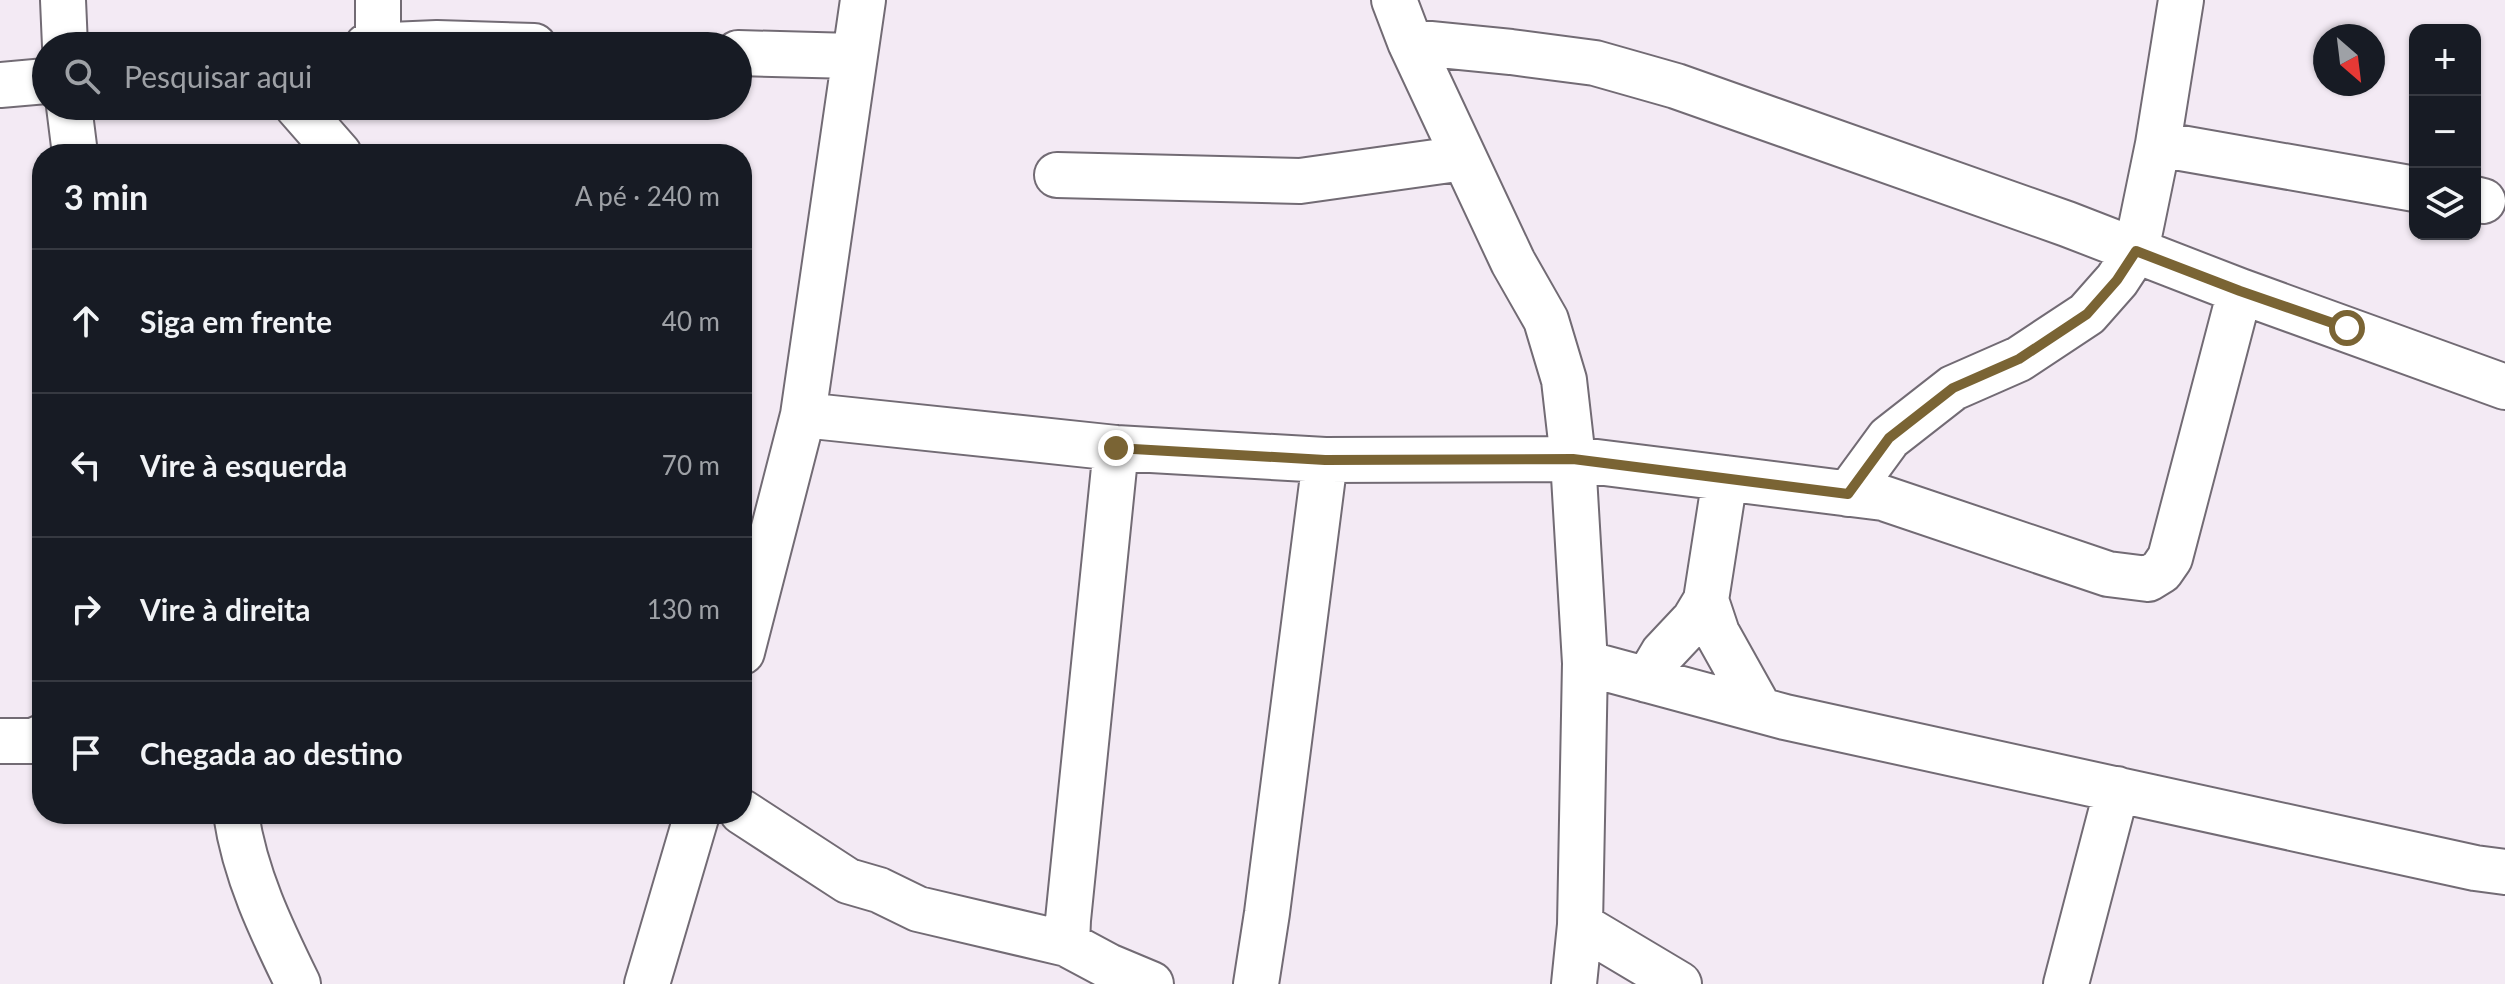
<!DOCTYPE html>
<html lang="pt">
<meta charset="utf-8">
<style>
body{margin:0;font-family:Lato,sans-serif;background:#20242c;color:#f1f3f6}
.controls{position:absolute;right:24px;top:24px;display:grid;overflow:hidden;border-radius:16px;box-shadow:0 2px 6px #0004}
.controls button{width:72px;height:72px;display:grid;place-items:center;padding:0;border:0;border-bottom:2px solid #363941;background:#171b24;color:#f1f3f6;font:40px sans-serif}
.compass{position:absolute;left:2313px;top:24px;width:72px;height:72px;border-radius:50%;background:#171b24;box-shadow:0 2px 6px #0004;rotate:152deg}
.stop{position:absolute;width:24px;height:24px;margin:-18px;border:6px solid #7a6434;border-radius:50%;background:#fff}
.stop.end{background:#7a6434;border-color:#fff;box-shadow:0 2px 8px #0008}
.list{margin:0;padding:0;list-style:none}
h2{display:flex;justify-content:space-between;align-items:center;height:104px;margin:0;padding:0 32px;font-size:34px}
h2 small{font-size:26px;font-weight:400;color:#9ea1a6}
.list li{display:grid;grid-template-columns:52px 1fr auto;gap:24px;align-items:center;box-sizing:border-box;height:144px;padding:0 32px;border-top:2px solid #363941}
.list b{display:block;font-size:30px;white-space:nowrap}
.list em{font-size:26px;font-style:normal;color:#9ea1a6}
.icon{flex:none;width:44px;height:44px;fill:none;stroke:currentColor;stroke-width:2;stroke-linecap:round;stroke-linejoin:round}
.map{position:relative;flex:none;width:2505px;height:984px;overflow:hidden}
.search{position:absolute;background:#171b24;box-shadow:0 2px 6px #0004;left:32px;top:32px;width:720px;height:88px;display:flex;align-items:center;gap:20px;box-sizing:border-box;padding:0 28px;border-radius:44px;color:#9ea1a6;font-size:30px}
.panel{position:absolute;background:#171b24;box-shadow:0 2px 6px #0004;left:32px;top:144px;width:720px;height:680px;border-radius:32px}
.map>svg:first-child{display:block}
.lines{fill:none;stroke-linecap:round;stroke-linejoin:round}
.minor-casing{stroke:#726b74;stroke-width:48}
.minor{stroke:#fff;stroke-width:44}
.route{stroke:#7a6434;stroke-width:10}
</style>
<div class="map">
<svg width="2505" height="984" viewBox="0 0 2505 984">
<rect width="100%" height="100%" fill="#f3eaf4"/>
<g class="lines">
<defs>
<path id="minor" d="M63,0L65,46
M378,0V44
M1394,0L1410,42L1513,262L1546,320L1564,380L1573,459L1585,663L1580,925L1574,984
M1410,42L1511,52L1595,63L1676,86L2067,224L2240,291L2505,387
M367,46L437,43L534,46
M738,53L853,56
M0,85L46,81
M69,106L75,154
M297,106L339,154
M2158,144L2415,189
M1057,175L1300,181L1464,158
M2475,199L2483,201
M803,415L1116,448L1325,460L1573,459L1883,498L2108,574L2148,579L2161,571L2170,558L2240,291
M1116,448L1068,920L1067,944L1108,966L1151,984
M1725,478L1706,600L1717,633L1760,710
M1848,494L1889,438L1953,388L2019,359L2087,314L2117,280L2136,251L2158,144L2181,0
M742,652L803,415L863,0
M1585,663L1785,717L2475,868L2505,872
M1647,680L1663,653L1694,620L1706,600
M0,741H33L42,737
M742,812L848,881L879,890L918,909L1067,944
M236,814C245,875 271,929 298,984
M1580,925L1679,984
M647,984L697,814
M1256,984L1267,913L1325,460
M2066,984L2117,789"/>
</defs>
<use href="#minor" class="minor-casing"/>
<use href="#minor" class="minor"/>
</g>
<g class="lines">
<path class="route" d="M1116,448L1325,460L1573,459L1848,494L1889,438L1953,388L2019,359L2087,314L2117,280L2136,251L2240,291L2347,328"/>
</g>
</svg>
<div class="controls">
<button>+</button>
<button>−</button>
<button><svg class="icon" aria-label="layers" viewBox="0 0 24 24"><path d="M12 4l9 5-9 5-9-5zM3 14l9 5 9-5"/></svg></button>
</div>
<svg class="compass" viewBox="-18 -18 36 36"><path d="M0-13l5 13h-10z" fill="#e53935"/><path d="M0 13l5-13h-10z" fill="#9ea1a6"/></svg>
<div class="stop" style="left:2347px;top:328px"></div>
<div class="stop end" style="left:1116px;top:448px"></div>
<div class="search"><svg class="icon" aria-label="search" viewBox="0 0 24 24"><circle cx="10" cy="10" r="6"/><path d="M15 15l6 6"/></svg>Pesquisar aqui</div>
<section class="panel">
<h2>3 min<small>A pé · 240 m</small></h2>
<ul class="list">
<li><svg class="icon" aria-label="ahead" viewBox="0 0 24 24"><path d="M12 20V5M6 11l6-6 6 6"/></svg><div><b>Siga em frente</b></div><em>40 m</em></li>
<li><svg class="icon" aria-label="left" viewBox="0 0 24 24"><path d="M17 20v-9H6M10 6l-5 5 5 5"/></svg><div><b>Vire à esquerda</b></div><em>70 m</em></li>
<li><svg class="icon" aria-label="right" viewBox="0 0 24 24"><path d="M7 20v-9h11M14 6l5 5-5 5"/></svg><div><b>Vire à direita</b></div><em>130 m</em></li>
<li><svg class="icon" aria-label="arrive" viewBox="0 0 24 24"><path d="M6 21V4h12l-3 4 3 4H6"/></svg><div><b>Chegada ao destino</b></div></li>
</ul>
</section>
</div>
